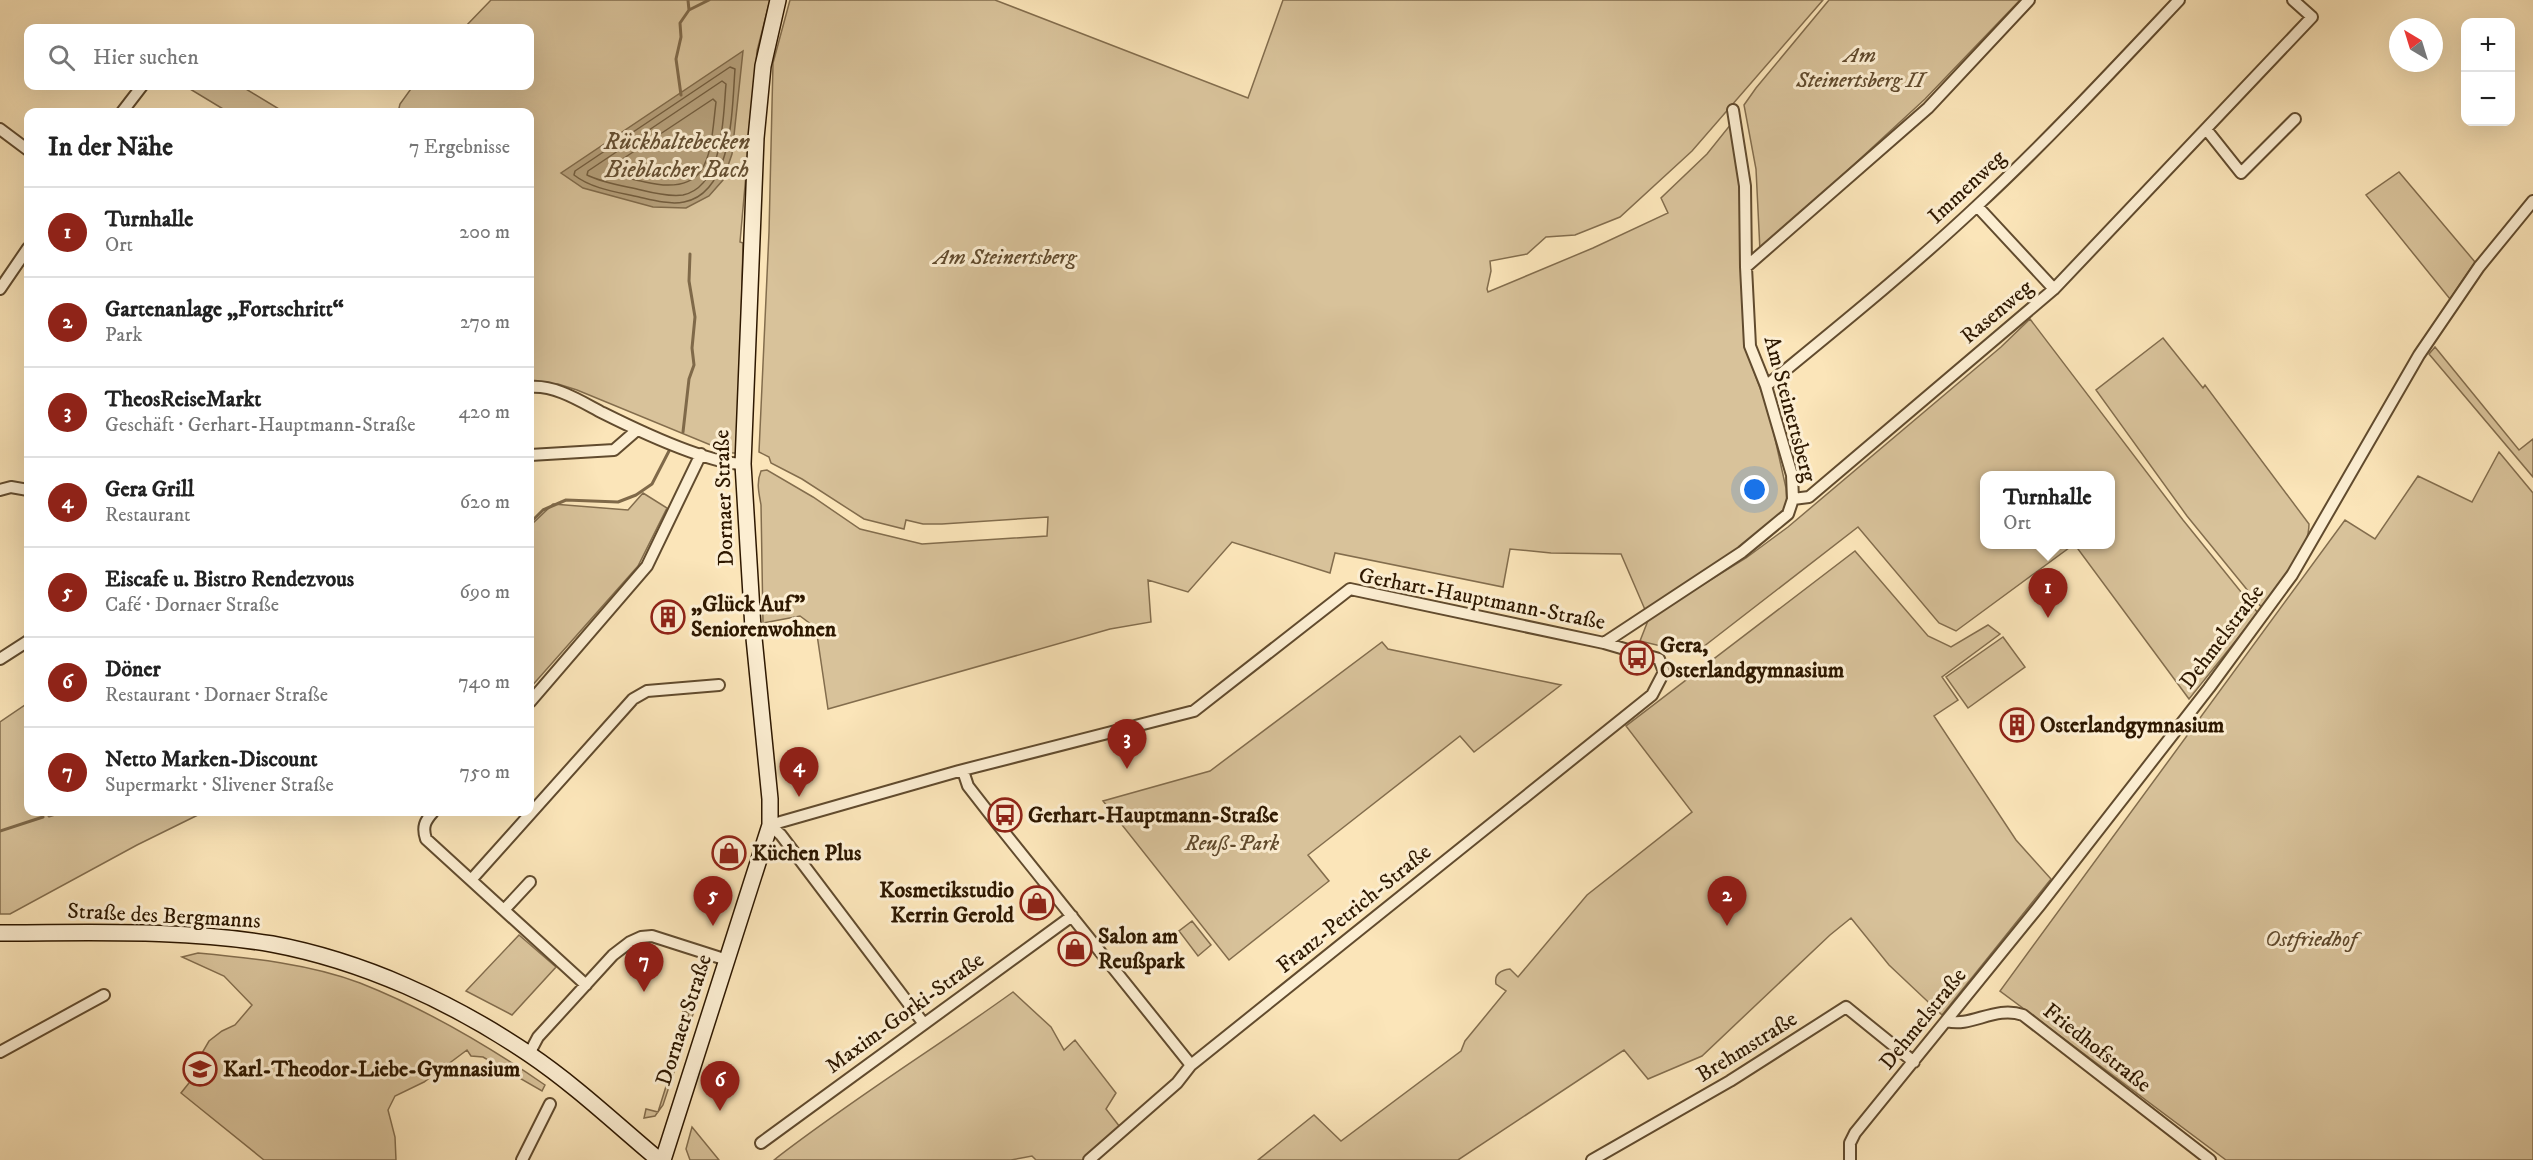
<!DOCTYPE html>
<html lang="de">
<meta charset="utf-8">
<style>
body{margin:0;font-family:"IM FELL DW Pica",serif;background:#f2f2f2;color:#222}
.controls{position:absolute;right:18px;top:18px;display:grid;overflow:hidden;border-radius:12px;box-shadow:0 6px 24px #0002}
.controls button{width:54px;height:54px;display:grid;place-items:center;padding:0;border:0;border-bottom:2px solid #e0e0e0;background:#fff;color:#222;font:30px sans-serif}
.compass{position:absolute;left:2389px;top:18px;width:54px;height:54px;border-radius:50%;background:#fff;box-shadow:0 6px 24px #0002;rotate:322deg}
.you{position:absolute;left:1755px;top:490px;width:21px;height:21px;margin:-15px;border:4px solid #fff;border-radius:50%;background:#1a73e8;box-shadow:0 0 0 9px #1a73e833}
.badge{display:grid;place-items:center;width:39px;height:39px;border-radius:50%;background:#8f2418;color:#fff;font-size:20px;font-weight:700}
.pin{position:absolute;translate:-50% -50px;filter:drop-shadow(0 2px 3px #0008)}
.pin::after{content:'';position:absolute;top:32px;width:21px;height:18px;background:inherit;clip-path:polygon(0 0,100% 0,50% 100%)}
.popup{position:absolute;left:1980px;top:471px;width:135px;height:78px;box-sizing:border-box;display:grid;place-content:center;border-radius:12px;background:#fff;filter:drop-shadow(0 2px 4px #0005);font-size:20px;white-space:nowrap;color:#767676}
.popup b{font-size:22px;color:#222}
.popup::after{content:'';position:absolute;left:50%;top:100%;margin-left:-12px;border:12px solid transparent;border-top-color:#fff}
.list{margin:0;padding:0;list-style:none}
h2{display:flex;justify-content:space-between;align-items:center;height:78px;margin:0;padding:0 24px;font-size:26px}
h2 small{font-size:20px;font-weight:400;color:#767676}
.list li{display:grid;grid-template-columns:39px 1fr auto;gap:18px;align-items:center;box-sizing:border-box;height:90px;padding:0 24px;border-top:2px solid #e0e0e0}
.list b{display:block;font-size:22px;white-space:nowrap}
.list p{margin:0;font-size:20px;white-space:nowrap;color:#767676}
.list em{font-size:20px;font-style:normal;color:#767676}
.icon{flex:none;width:33px;height:33px;fill:none;stroke:currentColor;stroke-width:2;stroke-linecap:round;stroke-linejoin:round}
.map{position:relative;flex:none;width:2533px;height:1160px;overflow:hidden}
.search{position:absolute;background:#fff;box-shadow:0 6px 24px #0002;left:24px;top:24px;width:510px;height:66px;display:flex;align-items:center;gap:15px;box-sizing:border-box;padding:0 21px;border-radius:12px;color:#767676;font-size:22px}
.panel{position:absolute;background:#fff;box-shadow:0 6px 24px #0002;left:24px;top:108px;width:510px;height:708px;border-radius:12px}
.map>svg:first-child{display:block}
.green{fill:#d8c29a;stroke:#836d4d;stroke-width:1.5}
.water{fill:#b59f7a;stroke:#7f6949;stroke-width:1.5}
.lines{fill:none;stroke-linecap:round;stroke-linejoin:round}
.shore{stroke:#725c3d;stroke-width:1.5}
.stream{stroke:#7f6949;stroke-width:3}
.minor-casing{stroke:#614b2e;stroke-width:14}
.secondary-casing{stroke:#2e1800;stroke-width:18}
.minor{stroke:#fceed2;stroke-width:10}
.secondary{stroke:#fceed2;stroke-width:15}
.labels{text-anchor:middle;dominant-baseline:central;stroke-width:6;stroke-linejoin:round;paint-order:stroke}
.park-label{font-size:22px;font-style:italic;fill:#614b2e;stroke:#fceed2}
.street-label{font-size:22px;fill:#2e1800;stroke:#fceed2}
.poi-label{font-size:22px;font-weight:bold;fill:#2e1800;stroke:#fceed2;text-anchor:start}
.water-label{font-size:24px;font-style:italic;fill:#644e31;stroke:#fceed2}
</style>
<div class="map">
<svg width="2533" height="1160" viewBox="0 0 2533 1160">
<rect width="100%" height="100%" fill="#fbe5b9"/>
<filter id="stains"><feTurbulence type="fractalNoise" baseFrequency=".00333" numOctaves="4"/><feColorMatrix values="0 0 0 0 .2 0 0 0 0 .09 0 0 0 0 .02 0 0 0 .5 -.17"/></filter>
<radialGradient id="worn" r=".72"><stop offset=".6" stop-color="#630" stop-opacity="0"/><stop offset="1" stop-color="#630" stop-opacity=".3"/></radialGradient>
<path class="green" d="M491,0H770L757,51L740,242L743,243L738,453H730L577,390L558,384H530V112H398L400,104L413,86H530V28H464Z
M790,0H995L1248,98L1283,0H1823L1692,151L1620,217L1575,235L1546,237L1527,254L1490,261L1491,271L1487,289L1488,292L1593,248L1668,213L1661,198L1707,154L1731,124L1740,183L1743,307L1750,361L1769,412L1786,488L1787,505L1782,518L1741,549L1646,612L1621,554L1551,553L1510,549L1503,587L1335,553L1330,573L1232,542L1188,592L1148,580L1151,622L1110,629L828,709L816,628L800,616L763,623L761,505C759,493 756,483 761,471L767,470L813,497L860,529L922,544L1047,536L1048,517L942,524H923L906,520L904,529L864,519L802,479L771,463L769,457L759,452L769,232L773,63Z
M1829,0H2020L1925,99L1760,251L1756,169L1744,105L1756,88Z
M185,86H241L284,112H228Z
M2399,172L2475,262L2450,299L2366,195Z
M2030,319L2183,520L2258,613L2189,699L2075,545L2111,544V476H1985V544L2073,545L1956,631L1939,623L1858,527L1694,654L1640,641L1649,618L1746,558L1788,527L2001,347Z
M2163,338L2203,388L2205,385L2309,524C2309,553 2279,586 2262,608L2187,516L2096,390Z
M2435,347L2519,450L2533,439V477L2429,354Z
M2499,452L2533,493V1160H2226L2000,991L2345,520L2375,539L2418,476L2472,502Z
M643,493L667,508L638,566L530,688V526L553,504L628,510Z
M1855,551L1928,636L1951,647L1988,625L2000,634L1942,677L1958,700L1934,716L2016,840L2051,879L1942,1015L1889,965L1851,918L1830,935L1702,1056L1648,1079L1624,1050L1458,1160H1258L1314,1115L1341,1141L1461,1051L1465,1041L1506,991L1496,984C1494,974 1501,970 1510,969L1518,977L1587,895L1692,812L1626,726Z
M2003,637L2025,667L1968,708L1946,677Z
M1382,642L1388,649L1561,685L1474,752L1460,736L1308,855L1329,881L1229,960L1103,801L1210,771Z
M28,703V812H204L137,845L10,914H0V722Z
M1192,921L1211,945L1198,956L1179,931Z
M519,935L556,967L512,1015L466,991Z
M198,953C251,958 310,964 360,983C426,1009 487,1045 545,1085L542,1091L483,1057L471,1056L467,1050L424,1082L395,1096L388,1110L395,1137L396,1160H264L181,1093L193,1078L195,1065L209,1041L222,1031L235,1025L252,1005L224,976L182,957Z
M1013,992L1051,1027L1064,1050L1075,1040L1116,1093L1106,1109L1123,1131L1089,1160H1036L1032,1156L1011,1160H774C851,1100 934,1049 1013,992Z
M691,998L698,999L663,1105L655,1116L644,1118L646,1109L658,1112L689,1013L683,1011Z
M692,1127L719,1160H690L686,1149Z"/>
<path class="water" d="M743,51L732,154L723,180L709,196L686,208L653,207L583,188L561,173Z"/>
<g class="lines">
<path class="shore" d="M730,67L735,69C732,108 733,193 684,202C670,205 652,200 639,197C617,192 592,189 574,175L575,171Z
M722,81L726,84C723,117 724,186 683,195C670,197 653,193 641,190C624,186 603,183 587,175L588,171Z
M713,99L716,102C710,152 712,198 645,182C633,179 620,177 608,172L609,168Z"/>
<path class="stream" d="M688,0L689,10
M681,95L676,59L681,37L680,23L689,10L709,0
M683,432L689,379L694,365L692,348L695,317L689,281L690,254
M530,523L543,510L566,500L618,502L636,495L652,484L669,451
M49,816L62,812
M0,831L43,817"/>
<defs>
<path id="minor" d="M122,112L142,86
M0,129L28,150
M2206,129L2241,173L2295,119
M1977,206L2054,289
M1746,267L1928,108L2029,0
M0,289L28,248
M1766,386C1838,327 1910,269 1978,205C2048,140 2113,70 2179,0
M530,387C556,385 580,401 603,413C637,430 706,463 743,464
M530,455L614,450L637,430
M0,490L11,487L28,490
M1793,499L1809,497L2054,289L2312,17L2293,0
M1604,643L1742,552L1788,514L1793,499L1792,475L1766,386L1750,346L1746,267L1745,186L1733,110
M0,659L28,641
M530,702L647,566L701,454
M963,771L968,786L996,822L1191,1065
M433,812C425,821 422,827 426,839L586,985
M770,825L959,771L1194,711L1350,589L1604,643L1659,659L1664,672L1652,695L1191,1065L1177,1083L1089,1160
M770,825L781,835L924,1024
M471,880L633,699L647,691L719,685
M504,910L530,882
M1947,1021C1971,1028 1995,1005 2023,1015L2210,1160
M0,1052L104,995
M529,1054L538,1037L613,955L630,942L641,937L652,936L727,960
M761,1143L1072,916
M522,1160L550,1104
M1592,1160L1730,1081L1846,1007L1914,1062
M1850,1160V1143L1855,1133L2040,905L2209,688L2292,575L2419,355L2479,267L2533,201"/>
<path id="secondary" d="M0,933C90,933 182,929 272,944C363,961 452,1002 529,1054C575,1085 616,1124 659,1160
M663,1160L770,825V799L753,628L743,464L756,138L763,66L778,0"/>
</defs>
<use href="#minor" class="minor-casing"/>
<use href="#secondary" class="secondary-casing"/>
<use href="#minor" class="minor"/>
<use href="#secondary" class="secondary"/>
</g>
<defs>
<symbol id="building-ring" viewBox="-11 -11 22 22"><circle r="9.5" fill="#fceed2" stroke="#8f2418" stroke-width="1.5"/><path d="M-4-6H4V6H1V3H-1V6H-4ZM-2.5-4.3h1.7v1.8h-1.7ZM.8-4.3h1.7v1.8H.8ZM-2.5-1h1.7V.8h-1.7ZM.8-1h1.7V.8H.8Z" fill="#8f2418"/></symbol>
<symbol id="bus-ring" viewBox="-11 -11 22 22"><circle r="9.5" fill="#fceed2" stroke="#8f2418" stroke-width="1.5"/><path d="M-5-6H5V4H4V6H2V4H-2V6H-4V4H-5ZM-3.5-4V0h7V-4ZM-3.5 1.2v1.5H-2V1.2ZM2 1.2v1.5H3.5V1.2Z" fill="#8f2418"/></symbol>
<symbol id="shop-ring" viewBox="-11 -11 22 22"><circle r="9.5" fill="#fceed2" stroke="#8f2418" stroke-width="1.5"/><path d="M-5-2.5h2.3a2.7 3.5 0 0 1 5.4 0H5L5.5 6h-11ZM-1.5-2.5h3a1.5 2.3 0 0 0-3 0Z" fill="#8f2418"/></symbol>
<symbol id="school-ring" viewBox="-11 -11 22 22"><circle r="9.5" fill="#fceed2" stroke="#8f2418" stroke-width="1.5"/><path d="M0-5L7-2L0 1L-7-2ZM-4 1L0 2.5L4 1V4Q0 6-4 4Z" fill="#8f2418"/></symbol>
</defs>
<g fill-rule="evenodd">
<use href="#building-ring" x="649" y="598" width="38" height="38"/>
<use href="#bus-ring" x="1618" y="639" width="38" height="38"/>
<use href="#building-ring" x="1998" y="706" width="38" height="38"/>
<use href="#bus-ring" x="986" y="796" width="38" height="38"/>
<use href="#shop-ring" x="710" y="834" width="38" height="38"/>
<use href="#shop-ring" x="1018" y="884" width="38" height="38"/>
<use href="#shop-ring" x="1056" y="930" width="38" height="38"/>
<use href="#school-ring" x="181" y="1050" width="38" height="38"/>
</g>
<g class="labels">
<g class="park-label">
<text x="1860" y="55">Am<tspan x="1860" dy="25">Steinertsberg II</tspan></text>
<text x="1005" y="257">Am Steinertsberg</text>
<text x="1232" y="843">Reuß-Park</text>
<text x="2311" y="939">Ostfriedhof</text>
</g>
<g class="street-label">
<text transform="translate(1967 187) rotate(-43)">Immenweg</text>
<text transform="translate(1997 312) rotate(-40)">Rasenweg</text>
<text transform="translate(1790 409) rotate(75)">Am Steinertsberg</text>
<text transform="translate(724 498) rotate(-92)">Dornaer Straße</text>
<text transform="translate(1482 599) rotate(11)">Gerhart-Hauptmann-Straße</text>
<text transform="translate(2222 637) rotate(-53)">Dehmelstraße</text>
<text transform="translate(1354 909) rotate(-39)">Franz-Petrich-Straße</text>
<text transform="translate(164 916) rotate(3)">Straße des Bergmanns</text>
<text transform="translate(905 1013) rotate(-36)">Maxim-Gorki-Straße</text>
<text transform="translate(1923 1019) rotate(-51)">Dehmelstraße</text>
<text transform="translate(684 1020) rotate(-72)">Dornaer Straße</text>
<text transform="translate(1747 1047) rotate(-32)">Brehmstraße</text>
<text transform="translate(2097 1048) rotate(38)">Friedhofstraße</text>
</g>
<g class="poi-label">
<text x="691" y="604">„Glück Auf"<tspan x="691" dy="25">Seniorenwohnen</tspan></text>
<text x="1660" y="645">Gera,<tspan x="1660" dy="25">Osterlandgymnasium</tspan></text>
<text x="2040" y="725">Osterlandgymnasium</text>
<text x="1028" y="815">Gerhart-Hauptmann-Straße</text>
<text x="752" y="853">Küchen Plus</text>
<text x="1014" y="890" text-anchor="end">Kosmetikstudio<tspan x="1014" dy="25">Kerrin Gerold</tspan></text>
<text x="1098" y="936">Salon am<tspan x="1098" dy="25">Reußpark</tspan></text>
<text x="223" y="1069">Karl-Theodor-Liebe-Gymnasium</text>
</g>
<g class="water-label">
<text x="677" y="142">Rückhaltebecken<tspan x="677" dy="28">Bieblacher Bach</tspan></text>
</g>
</g>
<rect width="100%" height="100%" filter="url(#stains)"/>
<rect width="100%" height="100%" fill="url(#worn)"/>
</svg>
<div class="controls">
<button>+</button>
<button>−</button>
</div>
<svg class="compass" viewBox="-18 -18 36 36"><path d="M0-13l5 13h-10z" fill="#e53935"/><path d="M0 13l5-13h-10z" fill="#767676"/></svg>
<div class="you"></div>
<div class="pin badge" style="left:2048px;top:618px">1</div>
<div class="popup"><b>Turnhalle</b>Ort</div>
<div class="pin badge" style="left:1727px;top:926px">2</div>
<div class="pin badge" style="left:1127px;top:769px">3</div>
<div class="pin badge" style="left:799px;top:797px">4</div>
<div class="pin badge" style="left:713px;top:926px">5</div>
<div class="pin badge" style="left:720px;top:1111px">6</div>
<div class="pin badge" style="left:644px;top:992px">7</div>
<div class="search"><svg class="icon" aria-label="search" viewBox="0 0 24 24"><circle cx="10" cy="10" r="6"/><path d="M15 15l6 6"/></svg>Hier suchen</div>
<section class="panel">
<h2>In der Nähe<small>7 Ergebnisse</small></h2>
<ul class="list">
<li><span class="badge">1</span><div><b>Turnhalle</b><p>Ort</p></div><em>200 m</em></li>
<li><span class="badge">2</span><div><b>Gartenanlage „Fortschritt“</b><p>Park</p></div><em>270 m</em></li>
<li><span class="badge">3</span><div><b>TheosReiseMarkt</b><p>Geschäft · Gerhart-Hauptmann-Straße</p></div><em>420 m</em></li>
<li><span class="badge">4</span><div><b>Gera Grill</b><p>Restaurant</p></div><em>620 m</em></li>
<li><span class="badge">5</span><div><b>Eiscafe u. Bistro Rendezvous</b><p>Café · Dornaer Straße</p></div><em>690 m</em></li>
<li><span class="badge">6</span><div><b>Döner</b><p>Restaurant · Dornaer Straße</p></div><em>740 m</em></li>
<li><span class="badge">7</span><div><b>Netto Marken-Discount</b><p>Supermarkt · Slivener Straße</p></div><em>750 m</em></li>
</ul>
</section>
</div>
